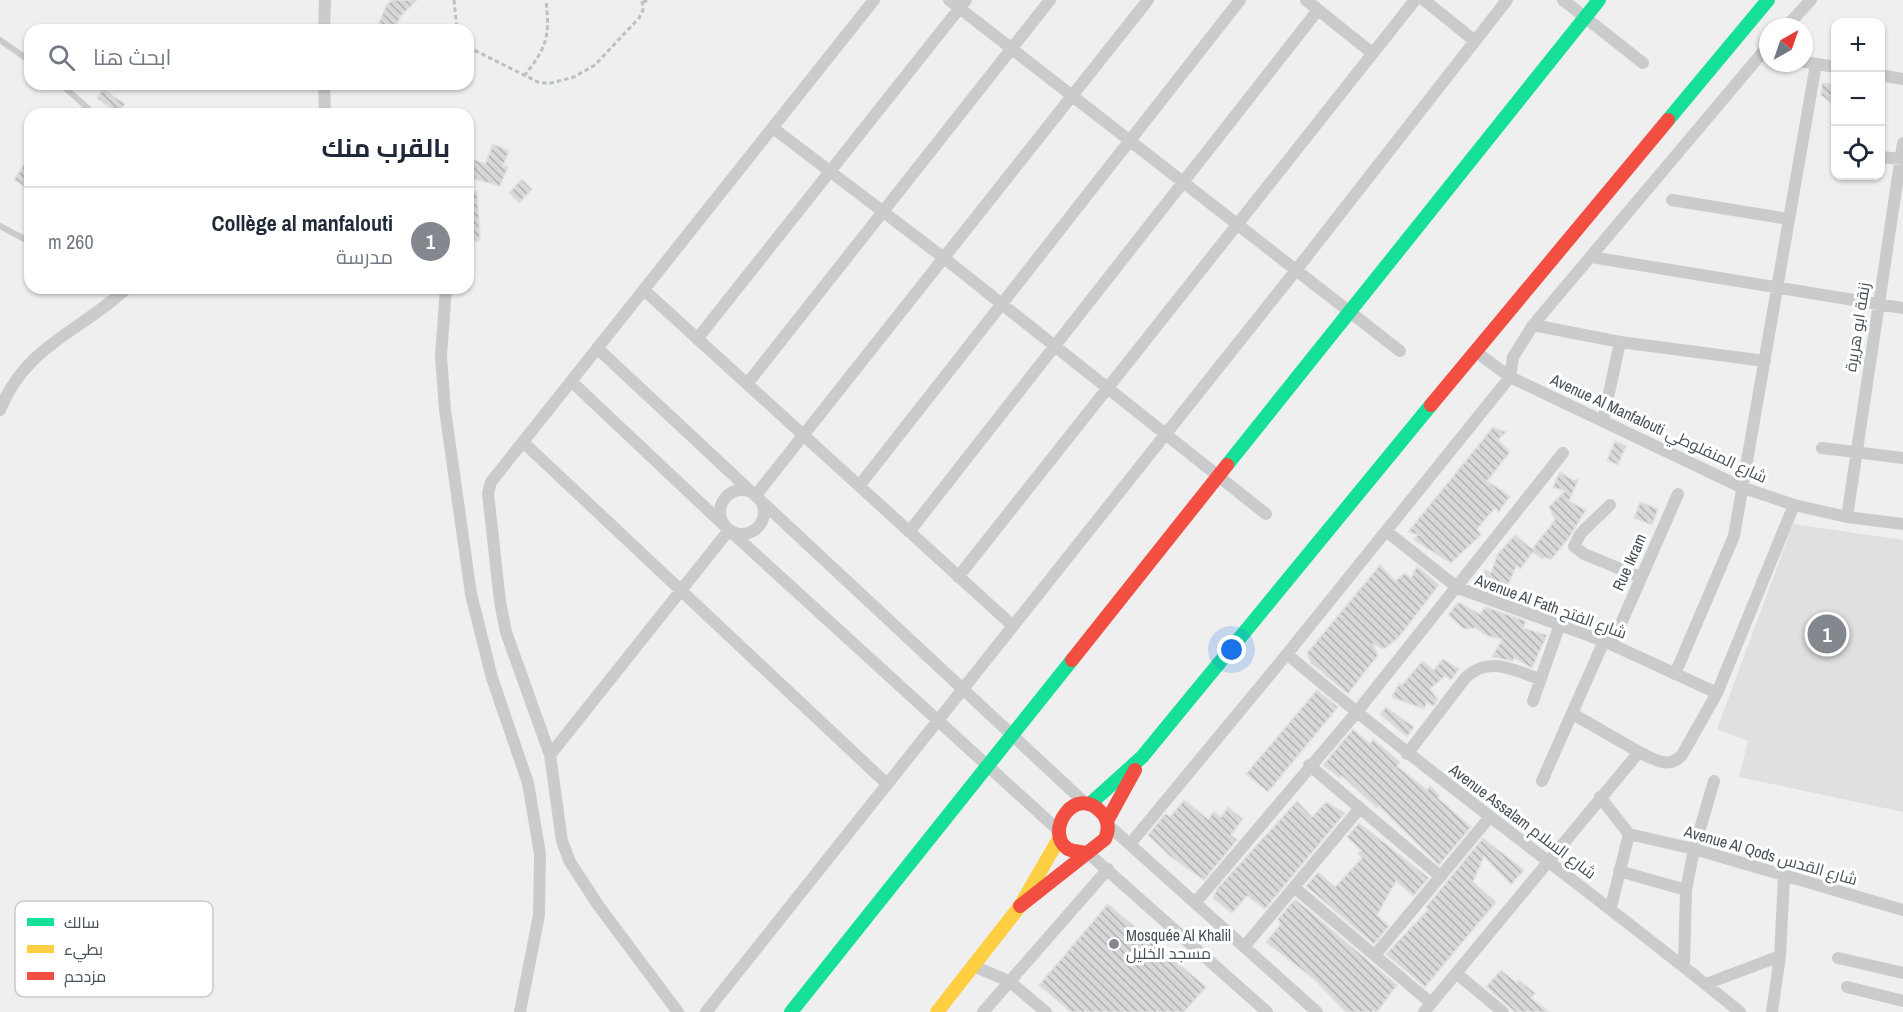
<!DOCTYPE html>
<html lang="ar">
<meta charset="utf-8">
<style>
body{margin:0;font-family:"Archivo Narrow",Cairo,sans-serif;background:#f6f6f7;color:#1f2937;direction:rtl}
.controls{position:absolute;right:18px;top:18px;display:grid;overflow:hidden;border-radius:12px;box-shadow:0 2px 4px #0004}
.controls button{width:54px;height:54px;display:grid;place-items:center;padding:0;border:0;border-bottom:2px solid #e0e1e3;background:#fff;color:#1f2937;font:30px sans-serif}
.compass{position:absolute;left:1759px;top:18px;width:54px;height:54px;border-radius:50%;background:#fff;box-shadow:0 2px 4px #0004;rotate:40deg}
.you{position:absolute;left:1232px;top:650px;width:21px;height:21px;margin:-15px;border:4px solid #fff;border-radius:50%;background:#1a73e8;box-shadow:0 0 0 9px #1a73e833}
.badge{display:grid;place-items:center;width:39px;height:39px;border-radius:50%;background:#82888e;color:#fff;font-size:20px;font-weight:700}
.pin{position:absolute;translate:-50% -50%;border:3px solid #fff;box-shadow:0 2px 6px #0006}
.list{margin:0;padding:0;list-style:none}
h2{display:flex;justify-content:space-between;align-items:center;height:78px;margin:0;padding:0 24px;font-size:26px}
h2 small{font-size:20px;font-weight:400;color:#747a83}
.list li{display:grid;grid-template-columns:39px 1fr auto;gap:18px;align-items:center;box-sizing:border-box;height:108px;padding:0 24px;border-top:2px solid #e0e1e3}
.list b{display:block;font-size:22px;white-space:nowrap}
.list p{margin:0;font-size:20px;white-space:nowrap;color:#747a83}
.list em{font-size:20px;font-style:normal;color:#747a83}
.icon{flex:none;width:33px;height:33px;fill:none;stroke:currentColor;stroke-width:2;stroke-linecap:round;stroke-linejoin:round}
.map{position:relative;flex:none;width:1903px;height:1012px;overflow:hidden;direction:ltr}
.search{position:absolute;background:#fff;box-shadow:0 2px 4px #0004;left:24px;top:24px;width:450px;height:66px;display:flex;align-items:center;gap:15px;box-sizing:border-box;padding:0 21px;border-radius:18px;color:#747a83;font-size:22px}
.panel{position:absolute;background:#fff;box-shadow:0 2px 4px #0004;left:24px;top:108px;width:450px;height:186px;border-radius:18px;direction:rtl}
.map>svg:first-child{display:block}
.education{fill:#e1e0e0}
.building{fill:url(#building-back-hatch);stroke:#e0e1e2;stroke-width:1.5}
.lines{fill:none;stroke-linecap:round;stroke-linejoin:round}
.path{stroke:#b8c2bf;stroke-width:3;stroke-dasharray:4.5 3;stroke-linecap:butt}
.lane{stroke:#c9cbcd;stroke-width:6}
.street{stroke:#c9cbcd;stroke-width:12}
.fast{stroke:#16e098;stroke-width:14}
.slow{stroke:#ffcf43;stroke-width:14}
.jam{stroke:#f24e42;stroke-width:14}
.poi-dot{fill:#82888e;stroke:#fff;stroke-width:2}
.labels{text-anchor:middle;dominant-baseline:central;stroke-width:6;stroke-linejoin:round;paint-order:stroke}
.street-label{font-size:16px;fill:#47515a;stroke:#fff}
.poi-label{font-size:16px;fill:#47515a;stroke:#fff;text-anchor:start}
.key{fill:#fff;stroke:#c8cbce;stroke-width:1.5}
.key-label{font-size:16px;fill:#47515a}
</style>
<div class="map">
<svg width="1903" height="1012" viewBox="0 0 1903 1012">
<defs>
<pattern id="building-back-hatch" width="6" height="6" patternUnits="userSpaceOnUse" patternTransform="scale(1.5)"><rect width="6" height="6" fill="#d8d8d9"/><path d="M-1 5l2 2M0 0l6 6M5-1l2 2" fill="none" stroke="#b1b2b3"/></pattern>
</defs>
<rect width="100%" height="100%" fill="#efefef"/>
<path class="education" d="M1793,524L1903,540V812L1739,777L1748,741L1717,729Z"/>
<path class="building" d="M392,0H417L400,17L395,30H376L386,6Z
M1822,83L1836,85V107L1821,95Z
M103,89L125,104L118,114L97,98Z
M493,144L509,151L503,166L508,167L500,186L471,178L473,173L468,171V157L485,164Z
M30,155V190L14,180Z
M522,179L532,189L519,203L509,193Z
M477,191L480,235L479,241H468V192Z
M1493,427L1506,432L1498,440L1510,452L1487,481L1510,496L1499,512L1495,508L1477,529L1481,535L1451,563L1414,540L1418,535L1408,532Z
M1615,441L1626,446L1618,465L1607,460Z
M1560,472L1574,481L1579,479L1569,501L1586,510L1570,536L1551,560L1545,557L1542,559L1533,552L1520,569L1517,565L1503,596L1474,582L1486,570L1491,573L1497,555L1515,535L1532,549L1555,520L1549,507L1565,491L1553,487Z
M1640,502L1658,509L1652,525L1634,518Z
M1380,565L1395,581L1405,573L1411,578L1417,566L1439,585L1399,637L1384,649L1373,644L1378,655L1348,694L1311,663L1307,653Z
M1458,602L1480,614L1485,607L1526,621L1523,628L1547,635L1532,668L1514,658L1513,661L1492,657L1502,639L1487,636L1476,628L1464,629L1448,615Z
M1443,659L1459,669L1451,680L1445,676L1430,689L1438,700L1433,706L1427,702L1424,709L1392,697L1399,684L1402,685L1422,661L1434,670Z
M1317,690L1338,707L1268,792L1246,774Z
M1386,707L1414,727L1407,737L1380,714Z
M1353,729L1370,744L1373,739L1400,762L1397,766L1427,790L1430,786L1440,796L1438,798L1471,827L1439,865L1379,806L1377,808L1342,776L1340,778L1323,765Z
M1184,800L1208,819L1214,812L1221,817L1228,807L1243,819L1231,835L1237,840L1204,880L1170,856L1148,835L1166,813L1170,817Z
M1297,801L1312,817L1326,802L1345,813L1265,909L1247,896L1232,913L1213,898L1217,889Z
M1359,823L1429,878L1413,896L1396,881L1377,915L1389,926L1374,944L1306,886L1318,872L1335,887L1362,858L1358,853L1361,850L1347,837Z
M1483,838L1524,870L1511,885L1484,856L1473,882L1496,902L1425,987L1386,954L1428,910L1426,907Z
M1295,899L1397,985L1377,1012H1346L1314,979L1266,942L1281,924L1278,919Z
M1108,904L1206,987L1184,1012H1071L1039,985Z
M1501,970L1517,983L1519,980L1535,993L1531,998L1549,1012H1515L1486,987Z"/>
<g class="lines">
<path class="path" d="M454,0L457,30
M643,2L649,0
M468,47L540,83H551L574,77L595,65L639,18L643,10L642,0
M524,76C547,47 550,37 546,0"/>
<path class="lane" d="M0,40L30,61
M61,84L94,114
M0,226L30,242"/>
<path class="street" d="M949,0L1400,351
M1306,0L1372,53
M1424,0L1475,41
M1563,0L1643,63
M1786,27L1811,0
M324,30L325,0
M1804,62L1836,67
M1880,75L1903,79
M324,84L325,114
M773,128L944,258L1266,514
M1880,157L1903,159
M1672,200L1788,219
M1591,257L1903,308
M446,288L441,356L445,410L471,594L492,678L528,783L540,854L539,915L520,1012
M644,290L1013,626
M1533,325L1620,342L1765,361
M697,339L966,0
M597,348L1085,803
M1475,351L1510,377L1741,487L1794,505L1847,517L1903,524
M571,381L729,530L1058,830
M747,384L1050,0
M0,410C25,346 81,331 127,288
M1603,421L1620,342
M523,442L887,784
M1822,448L1903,458
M859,486L1240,0
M720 512a22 22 0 1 1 44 0a22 22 0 1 1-44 0Z
M756,495L1148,0
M1610,505L1581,533L1574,546L1584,554L1640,577
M1847,517L1903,143
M1386,531L1458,588L1604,641L1717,693
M909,532L1318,10
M958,577L1415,0
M1612,644L1678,494
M1287,654C1434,779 1591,890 1740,1012
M1675,674L1734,536L1816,64
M1533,701L1560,624
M1573,714L1639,752
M1407,754L1466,677C1490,656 1513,670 1540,679
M550,755L729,530
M1309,765L1440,876
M1542,781L1604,641
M1600,797L1629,834
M1108,825L1317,1012
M1629,834L1694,849L1903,910
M1130,844L1287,654L1510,377L1513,357L1533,325L1768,46
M1088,853L1267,1012
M1619,871L1686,890
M1295,888L1431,1003
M1195,903L1356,713L1563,453
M1611,907L1629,834
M1244,947L1360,808
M1375,955L1489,818
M1838,958L1903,973
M1684,965L1686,890L1694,849L1714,781
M973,966L1009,981L1046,1012
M1456,973L1503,1012
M1706,984L1780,956
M1847,987L1903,1001
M678,1012L598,905L570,862L562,841L550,755L506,632L500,602L488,493L491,482L874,0
M706,1012L1297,269L1507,0
M983,1012L1108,869
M1424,1012L1639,752C1654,759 1669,770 1682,755L1717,693L1794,505
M1772,1012L1780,956L1784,877"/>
<path class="fast" d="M1668,120L1768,0
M1227,465L1599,0
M1090,804L1142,757L1431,405
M791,1012L1072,660"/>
<path class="slow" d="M937,1012L1020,906L1060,837"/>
<path class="jam" d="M1431,405L1668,120
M1072,660L1227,465
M1107,821L1135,770
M1020,906L1105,839C1109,830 1109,821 1102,813C1075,782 1043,833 1068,849C1072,851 1081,852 1086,853"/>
</g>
<circle class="poi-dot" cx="1114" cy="944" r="6"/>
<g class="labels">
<g class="street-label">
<text transform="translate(1857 327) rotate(-81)">زنقة ابو هريرة</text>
<text transform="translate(1659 428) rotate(25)">Avenue Al Manfalouti شارع المنفلوطي</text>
<text transform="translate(1629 562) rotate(-66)">Rue Ikram</text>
<text transform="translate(1551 606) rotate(20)">Avenue Al Fath شارع الفتح</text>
<text transform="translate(1523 821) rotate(37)">Avenue Assalam شارع السلام</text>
<text transform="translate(1771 855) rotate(16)">Avenue Al Qods شارع القدس</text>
</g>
<g class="poi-label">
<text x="1126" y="935">Mosquée Al Khalil<tspan x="1126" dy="18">مسجد الخليل</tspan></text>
</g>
</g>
<rect x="15" y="901" width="198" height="96" rx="9" class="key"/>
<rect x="27" y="918" width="27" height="8" fill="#16e098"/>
<rect x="27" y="945" width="27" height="8" fill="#ffcf43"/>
<rect x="27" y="972" width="27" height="8" fill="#f24e42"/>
<g class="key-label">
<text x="64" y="928">سالك</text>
<text x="64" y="955">بطيء</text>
<text x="64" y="982">مزدحم</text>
</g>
</svg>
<div class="controls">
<button>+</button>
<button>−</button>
<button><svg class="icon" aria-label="locate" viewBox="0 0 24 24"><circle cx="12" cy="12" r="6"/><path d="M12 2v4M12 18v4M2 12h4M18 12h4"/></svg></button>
</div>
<svg class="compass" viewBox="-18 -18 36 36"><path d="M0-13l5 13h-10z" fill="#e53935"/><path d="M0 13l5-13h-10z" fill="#747a83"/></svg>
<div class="you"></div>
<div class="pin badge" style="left:1827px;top:634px">1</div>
<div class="search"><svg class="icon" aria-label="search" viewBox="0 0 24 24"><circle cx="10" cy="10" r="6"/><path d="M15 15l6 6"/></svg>ابحث هنا</div>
<section class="panel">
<h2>بالقرب منك<small></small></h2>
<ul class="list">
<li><span class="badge">1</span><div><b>Collège al manfalouti</b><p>مدرسة</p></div><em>260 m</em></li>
</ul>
</section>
</div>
